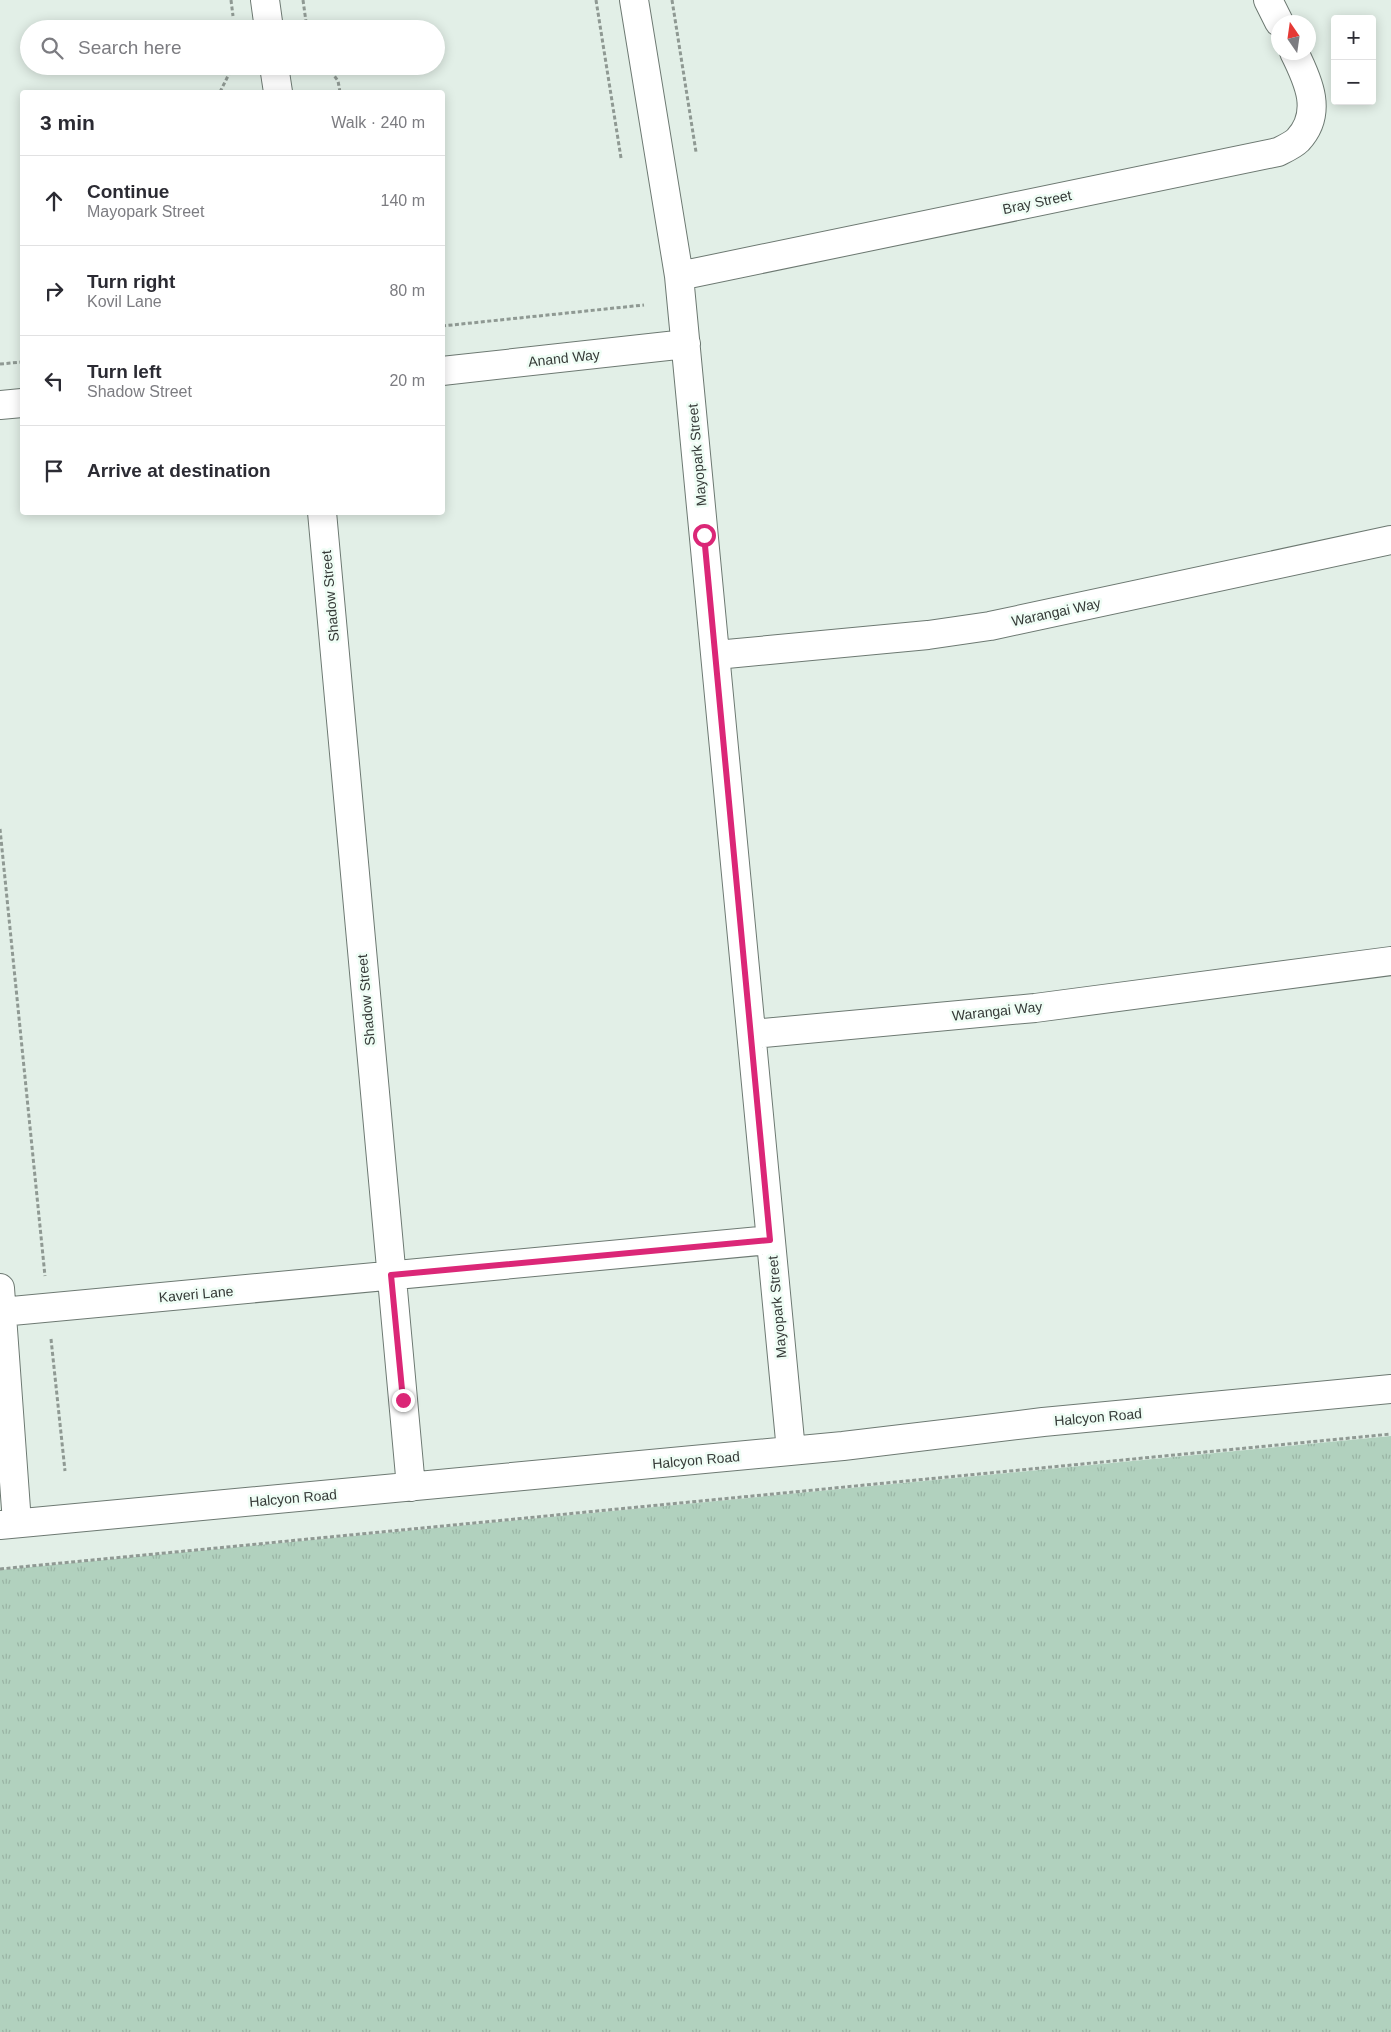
<!DOCTYPE html>
<meta charset="utf-8">
<style>
body{margin:0;font-family:Helvetica,sans-serif;background:#f2f2f3;color:#2b2b33}
.controls{position:absolute;right:15px;top:15px;display:grid;overflow:hidden;border-radius:5px;box-shadow:0 2px 12px #0003}
.controls button{width:45px;height:45px;display:grid;place-items:center;padding:0;border:0;border-bottom:1px solid #e1e1e2;background:#fff;color:#2b2b33;font:25px sans-serif}
.compass{position:absolute;left:1271px;top:15px;width:45px;height:45px;border-radius:50%;background:#fff;box-shadow:0 2px 12px #0003;rotate:347deg}
.stop{position:absolute;width:15px;height:15px;margin:-11px;border:4px solid #db2777;border-radius:50%;background:#fff}
.stop.end{background:#db2777;border-color:#fff;box-shadow:0 1px 5px #0008}
.list{margin:0;padding:0;list-style:none}
h2{display:flex;justify-content:space-between;align-items:center;height:65px;margin:0;padding:0 20px;font-size:21px}
h2 small{font-size:16px;font-weight:400;color:#7c7c81}
.list li{display:grid;grid-template-columns:32px 1fr auto;gap:15px;align-items:center;box-sizing:border-box;height:90px;padding:0 20px;border-top:1px solid #e1e1e2}
.list b{display:block;font-size:19px;white-space:nowrap}
.list p{margin:0;font-size:16px;white-space:nowrap;color:#7c7c81}
.list em{font-size:16px;font-style:normal;color:#7c7c81}
.icon{flex:none;width:28px;height:28px;fill:none;stroke:currentColor;stroke-width:2;stroke-linecap:round;stroke-linejoin:round}
.map{position:relative;flex:none;width:1391px;height:2032px;overflow:hidden}
.search{position:absolute;background:#fff;box-shadow:0 2px 12px #0003;left:20px;top:20px;width:425px;height:55px;display:flex;align-items:center;gap:12px;box-sizing:border-box;padding:0 18px;border-radius:28px;color:#7c7c81;font-size:19px}
.panel{position:absolute;background:#fff;box-shadow:0 2px 12px #0003;left:20px;top:90px;width:425px;height:425px;border-radius:5px}
.map>svg:first-child{display:block}
.grass{fill:url(#grass-tufts)}
.lines{fill:none;stroke-linecap:round;stroke-linejoin:round}
.minor-casing{stroke:#6d7972;stroke-width:30}
.path{stroke:#8f9993;stroke-width:3;stroke-dasharray:4 2.5;stroke-linecap:butt}
.minor{stroke:#fff;stroke-width:28}
.route{stroke:#db2777;stroke-width:6}
.labels{text-anchor:middle;dominant-baseline:central;stroke-width:5;stroke-linejoin:round;paint-order:stroke}
.street-label{font-size:14px;fill:#353a37;stroke:#effdf5}
</style>
<div class="map">
<svg width="1391" height="2032" viewBox="0 0 1391 2032">
<defs>
<pattern id="grass-tufts" width="24" height="20" patternUnits="userSpaceOnUse" patternTransform="scale(1.25)"><rect width="24" height="20" fill="#b1d1be"/><path d="M3 7l-1-3M5 7V3M7 7l1-3M15 17l-1-3M17 17v-4M19 17l1-3" fill="none" stroke="#99b4a4"/></pattern>
</defs>
<rect width="100%" height="100%" fill="#e2efe7"/>
<path class="grass" d="M1391,1436V2032H0V1570Z"/>
<g class="lines">
<defs>
<path id="minor" d="M265,0L269,29
M634,0L679,276L791,1451
M1268,0L1279,22
M274,66L278,92
M679,276L1278,152C1284,149 1293,145 1298,140C1323,113 1309,82 1294,52
M442,371L686,344
M0,405L22,403
M322,512L411,1487
M716,655L928,635L990,626L1391,540
M752,1034L1035,1008L1391,961
M0,1288L17,1523
M1,1312L770,1240
M0,1525L843,1446L1043,1422L1391,1389"/>
</defs>
<use href="#minor" class="minor-casing"/>
<path class="path" d="M231,0L233,16
M303,0L307,29
M596,0L621,158
M672,0L696,152
M327,66L338,81L340,92
M220,92L233,66
M442,326L644,305
M0,364L22,362
M0,829L45,1276
M51,1339L65,1471
M0,1569L1391,1434"/>
<use href="#minor" class="minor"/>
</g>
<g class="lines">
<path class="route" d="M403,1400L391,1275L770,1240L704,535"/>
</g>
<g class="labels">
<g class="street-label">
<text transform="translate(1037 202) rotate(-12)">Bray Street</text>
<text transform="translate(564 358) rotate(-6)">Anand Way</text>
<text transform="translate(697 455) rotate(-95)">Mayopark Street</text>
<text transform="translate(330 596) rotate(-95)">Shadow Street</text>
<text transform="translate(1056 612) rotate(-12)">Warangai Way</text>
<text transform="translate(366 1000) rotate(-95)">Shadow Street</text>
<text transform="translate(997 1011) rotate(-6)">Warangai Way</text>
<text transform="translate(196 1294) rotate(-5)">Kaveri Lane</text>
<text transform="translate(777 1307) rotate(-95)">Mayopark Street</text>
<text transform="translate(1098 1417) rotate(-5)">Halcyon Road</text>
<text transform="translate(696 1460) rotate(-5)">Halcyon Road</text>
<text transform="translate(293 1498) rotate(-5)">Halcyon Road</text>
</g>
</g>
</svg>
<div class="controls">
<button>+</button>
<button>−</button>
</div>
<svg class="compass" viewBox="-18 -18 36 36"><path d="M0-13l5 13h-10z" fill="#e53935"/><path d="M0 13l5-13h-10z" fill="#7c7c81"/></svg>
<div class="stop" style="left:704px;top:535px"></div>
<div class="stop end" style="left:403px;top:1400px"></div>
<div class="search"><svg class="icon" aria-label="search" viewBox="0 0 24 24"><circle cx="10" cy="10" r="6"/><path d="M15 15l6 6"/></svg>Search here</div>
<section class="panel">
<h2>3 min<small>Walk · 240 m</small></h2>
<ul class="list">
<li><svg class="icon" aria-label="ahead" viewBox="0 0 24 24"><path d="M12 20V5M6 11l6-6 6 6"/></svg><div><b>Continue</b><p>Mayopark Street</p></div><em>140 m</em></li>
<li><svg class="icon" aria-label="right" viewBox="0 0 24 24"><path d="M7 20v-9h11M14 6l5 5-5 5"/></svg><div><b>Turn right</b><p>Kovil Lane</p></div><em>80 m</em></li>
<li><svg class="icon" aria-label="left" viewBox="0 0 24 24"><path d="M17 20v-9H6M10 6l-5 5 5 5"/></svg><div><b>Turn left</b><p>Shadow Street</p></div><em>20 m</em></li>
<li><svg class="icon" aria-label="arrive" viewBox="0 0 24 24"><path d="M6 21V4h12l-3 4 3 4H6"/></svg><div><b>Arrive at destination</b></div></li>
</ul>
</section>
</div>
